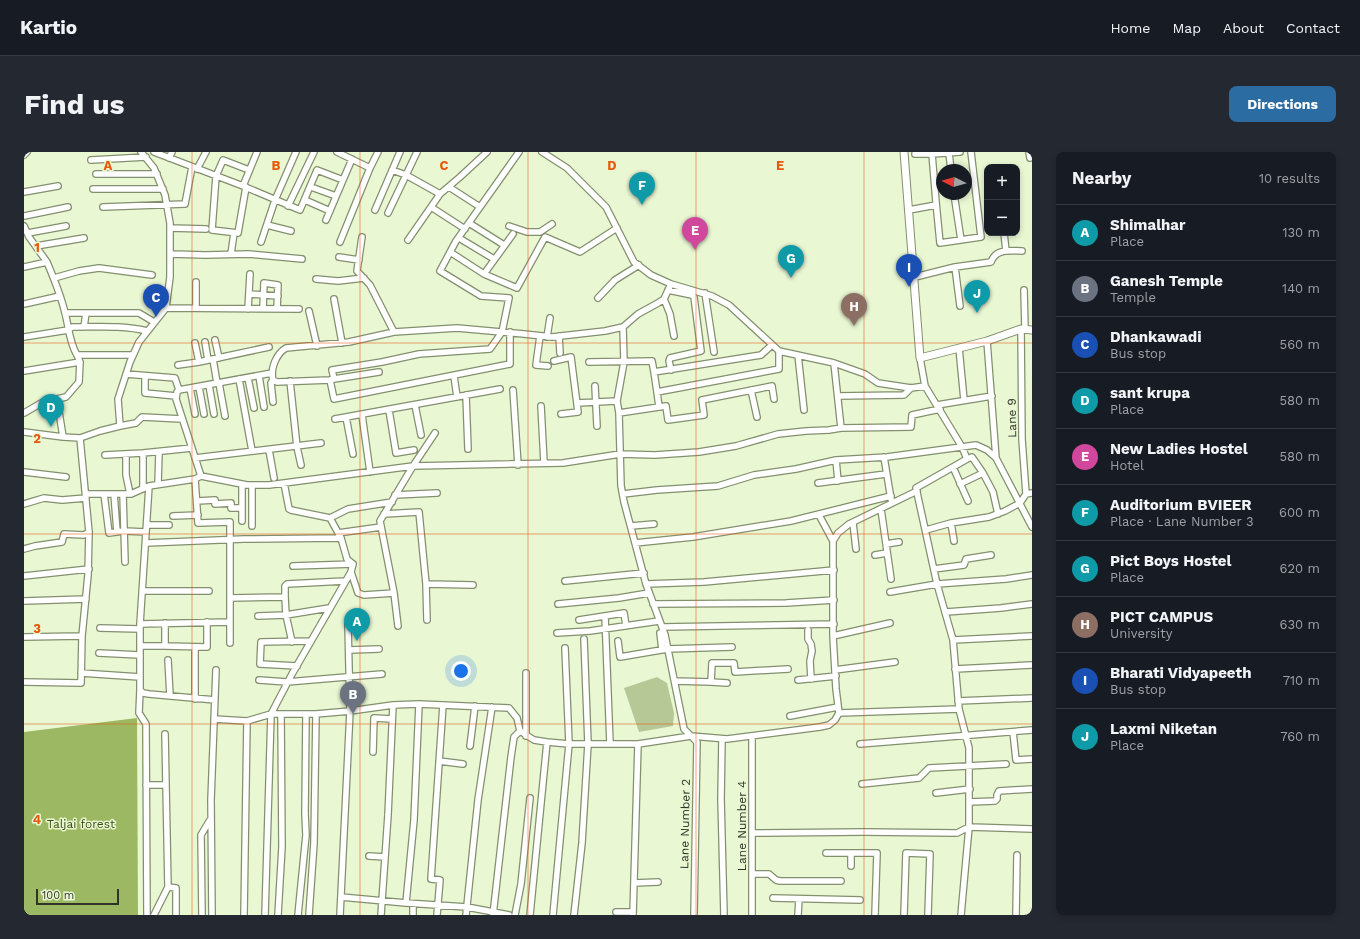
<!DOCTYPE html>
<meta charset="utf-8">
<style>
body{margin:0;font-family:"Work Sans",sans-serif;background:#242831;color:#f1f3f6}
.controls{position:absolute;right:12px;top:12px;display:grid;overflow:hidden;border-radius:8px;box-shadow:0 2px 6px #0003}
.controls button{width:36px;height:36px;display:grid;place-items:center;padding:0;border:0;border-bottom:1px solid #363941;background:#171b24;color:#f1f3f6;font:20px sans-serif}
.compass{position:absolute;left:912px;top:12px;width:36px;height:36px;border-radius:50%;background:#171b24;box-shadow:0 2px 6px #0003;rotate:276deg}
.scale{position:absolute;left:12px;bottom:10px;width:83px;box-sizing:border-box;padding-left:4px;border:2px solid #2f3426;border-top:0;font-size:11px;line-height:14px;white-space:nowrap;color:#2f3426;-webkit-text-stroke:3px #e9f7d3;paint-order:stroke}
.you{position:absolute;left:437px;top:519px;width:14px;height:14px;margin:-10px;border:3px solid #fff;border-radius:50%;background:#1a73e8;box-shadow:0 0 0 6px #1a73e833}
.badge{display:grid;place-items:center;width:26px;height:26px;border-radius:50%;background:#2b6da3;color:#fff;font-size:13px;font-weight:700}
.pin{position:absolute;translate:-50% -33px;filter:drop-shadow(0 1px 2px #0008)}
.pin::after{content:'';position:absolute;top:21px;width:14px;height:12px;background:inherit;clip-path:polygon(0 0,100% 0,50% 100%)}
.list{margin:0;padding:0;list-style:none}
h2{display:flex;justify-content:space-between;align-items:center;height:52px;margin:0;padding:0 16px;font-size:17px}
h2 small{font-size:13px;font-weight:400;color:#9ea1a6}
.list li{display:grid;grid-template-columns:26px 1fr auto;gap:12px;align-items:center;box-sizing:border-box;height:56px;padding:0 16px;border-top:1px solid #363941}
.list b{display:block;font-size:15px;white-space:nowrap}
.list p{margin:0;font-size:13px;white-space:nowrap;color:#9ea1a6}
.list em{font-size:13px;font-style:normal;color:#9ea1a6}
.map{position:relative;flex:none;width:1008px;height:763px;overflow:hidden;border-radius:8px}
header{display:flex;align-items:center;gap:24px;box-sizing:border-box;height:56px;padding:0 20px;background:#171b24;border-bottom:1px solid #363941}
header strong{font-size:19px}
nav{display:flex;gap:22px;margin-inline-start:auto;font-size:14px}
.intro{display:flex;align-items:center;justify-content:space-between;box-sizing:border-box;height:96px;padding:0 24px}
h1{margin:0;font-size:28px}
.button{padding:10px 18px;border-radius:8px;background:#2b6da3;color:#fff;font-size:14px;font-weight:700}
main{display:flex;gap:24px;padding:0 24px}
aside{flex:1;background:#171b24;border-radius:8px;box-shadow:0 2px 6px #0003}
.map>svg:first-child{display:block}
.green{fill:#b6c895}
.forest{fill:#9cb863}
.lines{fill:none;stroke-linecap:round;stroke-linejoin:round}
.minor-casing{stroke:#838f6e;stroke-width:8}
.tertiary-casing{stroke:#838f6e;stroke-width:9}
.minor{stroke:#fff;stroke-width:5.5}
.tertiary{stroke:#fff;stroke-width:7}
.grid{fill:none;stroke:#e8590c;stroke-width:1;stroke-opacity:0.55}
.labels{text-anchor:middle;dominant-baseline:central;stroke-width:3;stroke-linejoin:round;paint-order:stroke}
.street-label{font-size:12px;fill:#2f3426;stroke:#e9f7d3}
.park-label{font-size:12px;fill:#3c4d0f;stroke:#e9f7d3}
.grid-label{font-size:13px;text-anchor:middle;font-weight:bold;fill:#e8590c;stroke:#e9f7d3;stroke-width:3;stroke-linejoin:round;paint-order:stroke}
</style>
<header>
<strong>Kartio</strong>
<nav><a>Home</a><a>Map</a><a>About</a><a>Contact</a></nav>
</header>
<div class="intro"><h1>Find us</h1><a class="button">Directions</a></div>
<main>
<div class="map">
<svg width="1008" height="763" viewBox="0 0 1008 763">
<rect width="100%" height="100%" fill="#e9f7d3"/>
<path class="green" d="M633,525L643,531L650,561L649,574L615,580L600,536Z"/>
<path class="forest" d="M113,566L114,763H0V580Z"/>
<g class="lines">
<defs>
<path id="minor" d="M130,0L219,34L276,58L293,18L319,28
M313,0L346,16
M518,0L543,16L582,55L610,110L627,123L647,132L688,144L705,153L755,199L810,211L841,222L854,231L887,236L901,234
M936,0L908,2L912,50L916,91L957,85L947,0
M1005,0L1006,6
M925,1L927,18
M891,2H908
M0,3L3,0
M145,6L148,0
M67,8L122,5
M173,17L182,0
M368,18L382,23L416,42
M72,22H133
M219,34L233,0
M222,35L214,81L188,78L192,24L199,8L225,18
M287,35L312,44
M425,35L456,55
M69,37H139
M0,40L34,34
M930,42L937,88
M281,48L306,59
M264,54L290,0
M79,55L161,52L168,15
M407,55L441,77
M351,58L376,0
M885,58L912,53
M364,61L393,0
M0,64L44,55
M302,68L328,7
M445,71L480,93
M243,73L267,79
M0,74L5,85L23,110
M485,74L503,80H516L528,72
M146,76L182,77
M4,81L42,74
M980,81L982,99
M338,85L333,119L346,133L370,180
M435,86L470,107
M384,88L416,42L436,25L463,0
M237,90L251,48L272,0
M316,90L346,16L354,0
M12,94L60,86
M426,100L460,122L493,136L521,85L556,100L593,76
M147,102L181,103L225,102L278,107
M207,102L210,81
M315,105L335,108
M0,115L23,110C30,127 37,143 41,161C45,175 45,190 53,203H108
M931,115L936,154
M460,122L489,82
M891,125L931,115L967,110C972,96 986,99 998,99
M30,126L55,119L75,116L128,123
M292,127L314,129L340,126
M644,138L668,143L670,145L677,199L646,206L645,209L647,218
M1000,138L1001,178
M681,141L690,200
M225,142L254,144
M574,146L591,128L615,113
M310,147L318,191
M640,147L646,162L650,184
M0,152L36,144
M142,156L275,157
M172,156V130
M224,157L226,122
M239,157L240,131L254,133L253,157
M285,159L293,194
M41,161H62L60,175
M62,161H115L130,170
M599,175L600,210L593,249L595,261L597,334L600,350L622,432L641,483L660,577L673,590L670,763
M486,180V212L310,247L306,228L310,227L308,218L358,210L395,202L466,197L478,180L485,146L457,144L416,119L432,89L495,0
M516,184L512,213L524,214
M535,184L536,201
M0,185L44,178L48,175C73,175 99,173 123,179
M523,185L526,166
M191,188L195,206
M963,189L972,306
M181,190L184,208
M171,191L175,210L189,207
M935,196L940,248
M774,203L780,258
M896,206L901,234L938,295L943,307L892,336L913,432L929,488L935,557L945,596V675L937,763
M530,209L547,205L554,260L537,262
M565,210L628,209L630,220
M810,211L817,276
M154,213L175,210
M0,219L56,210
M102,222L151,226L155,238L153,240L152,247L177,324
M121,224V241L152,244
M235,224L240,255
M430,224L433,245
M224,226L230,256
M215,227L228,299
M310,227L355,220
M249,228L247,231L249,250
M306,228L253,230L249,228C246,217 252,202 262,196L325,190L370,180L433,176L500,182L528,185L581,179L599,175L614,162L634,151L640,147L647,132
M266,229L273,295L277,313
M193,231L189,207L245,195
M195,231L201,264
M185,233L190,262
M571,234L573,274
M175,235L180,262
M166,236L171,262
M155,238L248,221
M489,238L494,313
M727,238L733,265
M633,240L630,220L737,203L748,193
M442,243L444,297
M814,244L880,243L887,236
M553,251L593,249
M391,253L397,283
M913,253L968,244
M517,254L520,311
M635,255L642,254L644,268L680,263L678,248L748,234L750,247
M365,258L372,301L390,298
M0,261L19,250L42,245L55,230L56,210L53,203
M595,261L635,255L633,240L755,217V199
M338,263L346,320
M322,265L329,302
M311,267L476,237
M96,274L112,271L118,265L158,267
M0,280L39,285L33,247
M39,285L56,286
M56,286L76,279L96,274L94,247L106,210L115,190L142,156L146,125V71L141,43L130,16L117,0
M245,298L250,326
M119,301V336
M102,302V323L106,342
M81,303L119,301L168,296
M860,305L867,347
M171,306L297,291
M812,308L814,329
M929,315L944,349
M0,320L42,325
M959,321L969,340L974,362
M171,327L174,371L206,370V491
M260,331L265,357L267,358L306,366L317,386L323,407L329,412
M794,331L862,322
M134,332L135,300
M218,332V369
M936,332L959,321L948,305L943,307
M125,334L116,472V538L119,541L125,542L191,548
M62,342H107L125,334L171,327L177,324L223,333H245L389,314L539,311L596,302L631,303L675,300L712,294L754,282L782,279L805,278L817,276L887,275L888,263L916,257
M80,342L85,381L100,379L122,380
M90,342L93,380
M99,342L101,410
M599,342L633,338L694,334L730,323L772,317L812,308L863,305L952,293L963,298L972,306L1008,375
M1002,342L1008,341
M371,343L413,341
M173,349L191,348V352L207,351V356H218
M0,352L20,346L38,348L62,346
M857,357L867,427
M360,362L395,360L402,432L403,468
M795,363L809,389
M149,364L174,363
M306,366L324,357L368,350
M829,371L832,397
M927,371L930,389
M123,373H145
M228,374V333
M607,374L630,372
M902,378L927,371L965,365L981,359L996,351L1002,342L998,287L997,177
M314,381L357,375
M122,391L220,387L317,386
M611,391L669,385L767,369L867,344
M862,392L875,390
M0,397L11,394L38,390L40,382L60,383L65,380
M851,403L863,401
M269,414L329,412
M910,417L940,413L942,407L967,403
M327,420L334,441L340,443L370,441
M0,424L65,417
M541,429L620,421
M402,432L449,433
M622,432L680,430L810,418
M119,439H185
M866,440L913,432L982,427L1008,423
M261,445L262,463L268,490
M206,446L261,445V434L263,432L321,429
M0,449L62,447
M534,452L595,446L625,441
M629,452L762,451L810,448
M922,460L977,456L1008,452
M234,464L262,463L305,456
M581,464L586,592
M555,468L600,461L602,474
M141,471V494L183,495V470
M116,472L206,470
M374,474L370,441L356,369L389,314L411,281
M638,475L810,472
M76,476L116,477
M784,478V487L787,492L788,499L786,509L787,527
M533,481L566,479L635,469
M636,481L638,498
M809,484L866,471
M0,485L58,484
M929,488L1008,484
M594,489L596,505L643,497L708,495
M116,494H141
M171,495V547
M325,498L355,497
M75,501L116,503
M144,508L146,544
M273,514L236,512L237,490L287,489
M931,517L1008,513
M811,518L871,510
M57,521L116,525
M502,521V584
M235,528L263,530L358,522
M774,528L812,524
M651,529L687,530L688,511H710L711,520L764,517
M0,530L57,531L58,484L64,423L65,380L56,286
M687,530L703,531
M116,538L115,561L122,572L123,763
M934,549L1008,546
M815,561L935,557
M766,564L814,555
M190,567L223,569L247,562H292L326,559L369,553L395,552L485,556L493,566L496,579L510,588L523,590L545,592H614L667,584L703,587L796,575L805,573L811,568L815,561L812,537L809,484V389L814,381L825,372L893,339
M989,580L992,608L1008,607
M728,584V763
M698,587L697,647L700,763
M836,592L1008,578
M446,594L451,554
M349,600L350,566L368,567
M415,609L439,612
M838,632L895,626L905,616L982,612
M122,633H142
M912,641L946,637
M945,650L971,649L973,647V643L975,639L1008,637
M728,681L839,680L933,681L945,675L1008,677
M802,701H853L851,763
M345,704L361,705
M827,714V701
M729,722H745L752,728L756,729H817
M610,731L634,730
M144,735L152,736V763
M317,745L382,751L443,755L485,763
M749,746L836,748
M382,751L390,668L395,552
M592,760H609
M130,763L144,735L141,582
M178,763L177,683L186,668
M188,763L187,648L192,518
M220,763L223,569
M241,763L247,562L268,522L327,420L329,412
M254,763L258,695L257,562
M274,763L282,683L281,662L282,562
M285,763L290,691L292,562
M316,763L326,559L324,473
M357,763L364,663L369,553
M389,763V752
M413,763L416,728L407,727L419,553
M442,763L454,648L468,555
M469,763L487,605L490,585L496,579
M491,763L497,732L506,646
M506,763L523,590
M529,763L545,592L541,496
M550,763L558,691L564,592L560,487
M609,763L614,592
M774,763L775,747
M880,763L882,701L906,702L904,763
M992,763L993,703"/>
<path id="tertiary" d="M880,0L896,206L963,189L997,177L1008,178"/>
</defs>
<use href="#minor" class="minor-casing"/>
<use href="#tertiary" class="tertiary-casing"/>
<use href="#minor" class="minor"/>
<use href="#tertiary" class="tertiary"/>
</g>
<path class="grid" d="M168,0V763M336,0V763M504,0V763M672,0V763M840,0V763M0,191H1008M0,382H1008M0,572H1008"/>
<g class="labels">
<g class="street-label">
<text transform="translate(988 266) rotate(-91)">Lane 9</text>
<text transform="translate(661 672) rotate(-89)">Lane Number 2</text>
<text transform="translate(718 674) rotate(-90)">Lane Number 4</text>
</g>
<g class="park-label">
<text x="57" y="672">Taljai forest</text>
</g>
</g>
<g class="grid-label">
<text x="84" y="18">A</text>
<text x="252" y="18">B</text>
<text x="420" y="18">C</text>
<text x="588" y="18">D</text>
<text x="756" y="18">E</text>
<text x="13" y="100">1</text>
<text x="13" y="291">2</text>
<text x="13" y="481">3</text>
<text x="13" y="672">4</text>
</g>
</svg>
<div class="controls">
<button>+</button>
<button>−</button>
</div>
<svg class="compass" viewBox="-18 -18 36 36"><path d="M0-13l5 13h-10z" fill="#e53935"/><path d="M0 13l5-13h-10z" fill="#9ea1a6"/></svg>
<div class="scale">100 m</div>
<div class="you"></div>
<div class="pin badge" style="left:333px;top:489px;background:#0f9aa8">A</div>
<div class="pin badge" style="left:329px;top:562px;background:#6b7280">B</div>
<div class="pin badge" style="left:132px;top:165px;background:#1a4fb4">C</div>
<div class="pin badge" style="left:27px;top:275px;background:#0f9aa8">D</div>
<div class="pin badge" style="left:671px;top:98px;background:#d1479c">E</div>
<div class="pin badge" style="left:618px;top:53px;background:#0f9aa8">F</div>
<div class="pin badge" style="left:767px;top:126px;background:#0f9aa8">G</div>
<div class="pin badge" style="left:830px;top:174px;background:#8d6e63">H</div>
<div class="pin badge" style="left:885px;top:135px;background:#1a4fb4">I</div>
<div class="pin badge" style="left:953px;top:161px;background:#0f9aa8">J</div>
</div>
<aside>
<h2>Nearby<small>10 results</small></h2>
<ul class="list">
<li><span class="badge" style="background:#0f9aa8">A</span><div><b>Shimalhar</b><p>Place</p></div><em>130 m</em></li>
<li><span class="badge" style="background:#6b7280">B</span><div><b>Ganesh Temple</b><p>Temple</p></div><em>140 m</em></li>
<li><span class="badge" style="background:#1a4fb4">C</span><div><b>Dhankawadi</b><p>Bus stop</p></div><em>560 m</em></li>
<li><span class="badge" style="background:#0f9aa8">D</span><div><b>sant krupa</b><p>Place</p></div><em>580 m</em></li>
<li><span class="badge" style="background:#d1479c">E</span><div><b>New Ladies Hostel</b><p>Hotel</p></div><em>580 m</em></li>
<li><span class="badge" style="background:#0f9aa8">F</span><div><b>Auditorium BVIEER</b><p>Place · Lane Number 3</p></div><em>600 m</em></li>
<li><span class="badge" style="background:#0f9aa8">G</span><div><b>Pict Boys Hostel</b><p>Place</p></div><em>620 m</em></li>
<li><span class="badge" style="background:#8d6e63">H</span><div><b>PICT CAMPUS</b><p>University</p></div><em>630 m</em></li>
<li><span class="badge" style="background:#1a4fb4">I</span><div><b>Bharati Vidyapeeth</b><p>Bus stop</p></div><em>710 m</em></li>
<li><span class="badge" style="background:#0f9aa8">J</span><div><b>Laxmi Niketan</b><p>Place</p></div><em>760 m</em></li>
</ul>
</aside>
</main>
